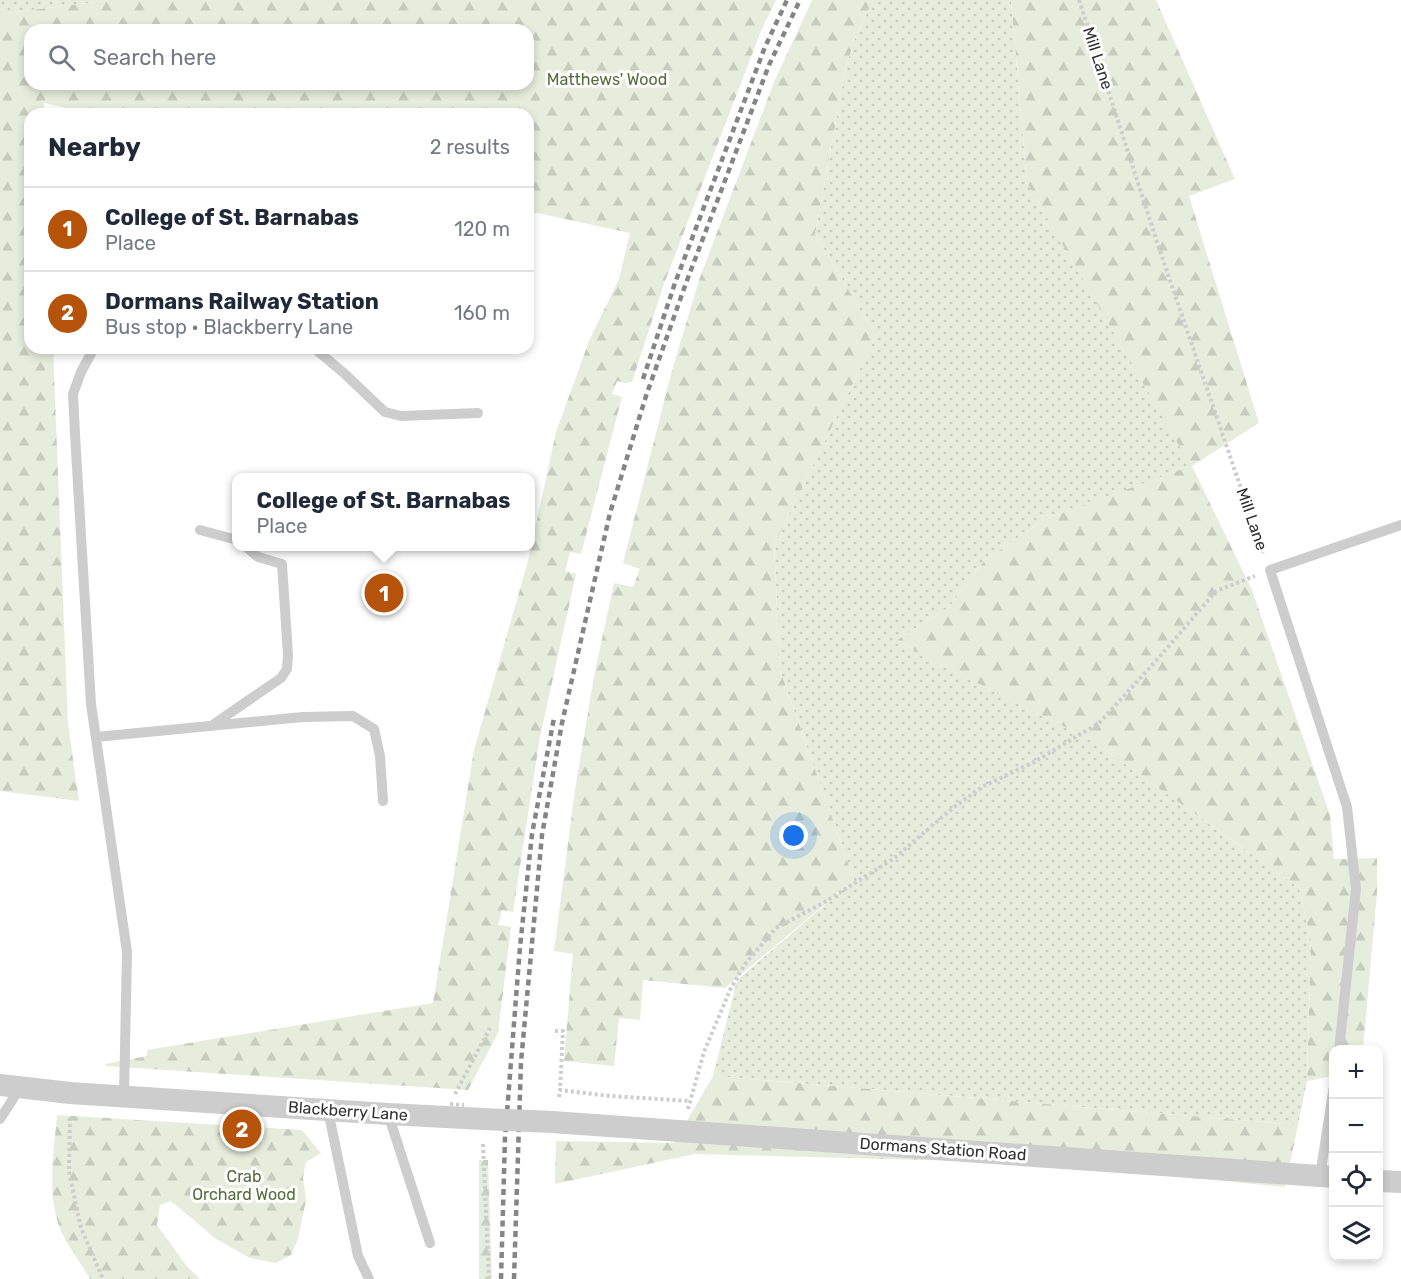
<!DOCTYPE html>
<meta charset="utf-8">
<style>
body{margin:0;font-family:Rubik,sans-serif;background:#f6f6f7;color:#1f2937}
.controls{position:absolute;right:18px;bottom:18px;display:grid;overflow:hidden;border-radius:12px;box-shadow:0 3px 9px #0003}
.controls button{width:54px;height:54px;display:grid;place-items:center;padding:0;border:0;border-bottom:2px solid #e0e1e3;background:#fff;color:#1f2937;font:30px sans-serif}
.you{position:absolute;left:794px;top:836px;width:21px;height:21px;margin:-15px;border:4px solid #fff;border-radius:50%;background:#1a73e8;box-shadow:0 0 0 9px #1a73e833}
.badge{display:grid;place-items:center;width:39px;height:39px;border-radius:50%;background:#b45309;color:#fff;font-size:20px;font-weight:700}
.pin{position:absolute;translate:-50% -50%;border:3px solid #fff;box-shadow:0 2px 6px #0006}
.popup{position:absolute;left:232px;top:473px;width:303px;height:78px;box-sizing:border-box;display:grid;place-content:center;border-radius:12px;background:#fff;filter:drop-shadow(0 2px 4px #0005);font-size:20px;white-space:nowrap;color:#747a83}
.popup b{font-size:22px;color:#1f2937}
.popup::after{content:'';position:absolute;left:50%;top:100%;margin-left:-12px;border:12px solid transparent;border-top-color:#fff}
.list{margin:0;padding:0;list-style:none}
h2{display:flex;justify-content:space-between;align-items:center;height:78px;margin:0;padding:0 24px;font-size:26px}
h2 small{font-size:20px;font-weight:400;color:#747a83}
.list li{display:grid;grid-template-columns:39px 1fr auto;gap:18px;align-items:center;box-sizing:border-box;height:84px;padding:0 24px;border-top:2px solid #e0e1e3}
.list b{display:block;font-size:22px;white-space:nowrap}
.list p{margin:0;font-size:20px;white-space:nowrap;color:#747a83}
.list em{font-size:20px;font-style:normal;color:#747a83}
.icon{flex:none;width:33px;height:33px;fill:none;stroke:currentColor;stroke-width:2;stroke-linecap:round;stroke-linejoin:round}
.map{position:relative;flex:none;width:1401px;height:1279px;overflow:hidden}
.search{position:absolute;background:#fff;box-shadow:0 3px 9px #0003;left:24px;top:24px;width:510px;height:66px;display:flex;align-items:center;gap:15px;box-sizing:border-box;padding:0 21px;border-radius:18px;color:#747a83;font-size:22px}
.panel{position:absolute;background:#fff;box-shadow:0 3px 9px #0003;left:24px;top:108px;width:510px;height:246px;border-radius:18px}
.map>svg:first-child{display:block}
.grass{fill:url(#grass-dots)}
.forest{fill:url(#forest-firs);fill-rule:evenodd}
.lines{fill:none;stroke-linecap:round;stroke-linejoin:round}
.path{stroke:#cdcdcd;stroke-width:4;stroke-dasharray:3 3;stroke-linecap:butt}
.lane{stroke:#cdcdcd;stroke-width:10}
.street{stroke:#cdcdcd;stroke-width:22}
.rail{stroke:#858585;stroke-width:4.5;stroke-dasharray:6 4.5;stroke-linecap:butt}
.path-bridge{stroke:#cdcdcd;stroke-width:4;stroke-dasharray:3 3;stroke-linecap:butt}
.street-bridge{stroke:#cdcdcd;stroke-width:22}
.labels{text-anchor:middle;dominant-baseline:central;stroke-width:6;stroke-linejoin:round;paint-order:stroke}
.street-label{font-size:16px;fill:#303030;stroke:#fff}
.park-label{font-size:16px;fill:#546d3c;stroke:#fff}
</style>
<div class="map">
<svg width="1401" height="1279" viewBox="0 0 1401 1279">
<defs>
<pattern id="grass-dots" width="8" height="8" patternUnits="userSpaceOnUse" patternTransform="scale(1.5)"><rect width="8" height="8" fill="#e6eddd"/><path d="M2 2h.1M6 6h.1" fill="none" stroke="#c6ccbe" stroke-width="1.8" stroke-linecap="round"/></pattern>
<pattern id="forest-firs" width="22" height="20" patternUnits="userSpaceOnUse" patternTransform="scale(1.5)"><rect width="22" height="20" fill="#e6eddd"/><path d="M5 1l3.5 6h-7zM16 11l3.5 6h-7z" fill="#c6ccbe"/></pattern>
</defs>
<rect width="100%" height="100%" fill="#fff"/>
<path class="grass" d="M0,0H111L0,14Z
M873,0H1011L1027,183L1192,466L1045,519L984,561L949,607L897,640L927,658L1093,741L1299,888L1311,940L1307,1081L1298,1125L713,1076L737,980L854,880L780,670L774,545L876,336L815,234L846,67L854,41Z"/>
<path class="forest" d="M111,0H776L761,31L664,284L632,382L626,383L617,381L612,394L622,397L581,554L570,552L565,571L576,574L540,737L513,912L502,910L498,925L511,927L498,1033L468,1090L106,1066L105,1064L147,1056V1050L433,1003L474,750L528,561L556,432L589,341L619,279L630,233L528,211V114H93L44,103V114H30V348H53L68,724L79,801L0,791V14ZM30,30H528V84H30Z
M812,0H873L854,41L846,67L815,234L876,336L774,545L780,670L854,880L725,988L643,980L640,1020L619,1018L614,1066L564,1061L573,954L554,951L575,790L594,676L614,583L633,587L640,569L623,563L671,374L699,280L774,82Z
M1011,0H1156L1235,179L1189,196L1259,423L1192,466L1252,590L1330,815L1334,859L1377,858V893L1363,1049L1334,1050L1333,1076L1307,1081L1311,940L1299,888L1093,741L927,658L897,640L949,607L984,561L1045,519L1191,466L1027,183Z
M713,1076L1298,1125L1285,1187L1035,1163L695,1154L555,1184L556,1141L674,1143Z
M57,1115L302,1130L321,1153L306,1162L303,1177L306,1200L298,1239L291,1255L276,1263L250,1258L216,1239L171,1201L160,1205L157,1225L186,1265L200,1279H90C81,1263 68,1247 61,1231C46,1195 54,1152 57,1115Z
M479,1160H488L492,1279H479Z"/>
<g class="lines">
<path class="path" d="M1079,0L1158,245L1263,553
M555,1031H563L560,1090
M455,1094L490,1028
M559,1097L560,1090L610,1096L690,1101
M688,1109L704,1052L730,990L745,964L776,928L823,903L893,859L953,808L982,787L1034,762L1099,723L1156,661L1216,591L1255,576
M70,1118L69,1172L81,1228L103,1279
M483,1144L489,1279"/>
<path class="lane" d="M94,348L81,372L73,394L75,434L91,704L127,952L124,1096
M314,348L345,374L385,412L401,416L478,413
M200,530L237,540
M214,724L281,678L287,669L288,655L282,564L258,557L245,546
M96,737L303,717L353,716L374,729L380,756L383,801
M1339,1050L1356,889L1347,807L1270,570L1401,525
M328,1110L358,1256L369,1279
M388,1114L430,1243
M0,1119L20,1088
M1320,1176L1334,1086"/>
<path class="street" d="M0,1085L70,1093L388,1114L484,1119
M552,1122L1334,1177
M1378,1181L1401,1182"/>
<path class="rail" d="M643,379L675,283L765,47L787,0
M501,1279L505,1138L520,947L532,834L554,718
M514,1279L521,1062L542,835L562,723L610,513L646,396L686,283L769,65L800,0"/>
<path class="path-bridge" d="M450,1104L464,1105"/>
<path class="street-bridge" d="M484,1119L552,1122"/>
</g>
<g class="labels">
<g class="street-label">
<text transform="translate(1098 58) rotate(72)">Mill Lane</text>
<text transform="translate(1252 519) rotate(71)">Mill Lane</text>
<text transform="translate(348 1111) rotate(4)">Blackberry Lane</text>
<text transform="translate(943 1149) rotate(4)">Dormans Station Road</text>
</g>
<g class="park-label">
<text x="607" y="79">Matthews' Wood</text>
<text x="244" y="1176">Crab<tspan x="244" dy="18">Orchard Wood</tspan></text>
</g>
</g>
</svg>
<div class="controls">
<button>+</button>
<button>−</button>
<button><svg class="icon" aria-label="locate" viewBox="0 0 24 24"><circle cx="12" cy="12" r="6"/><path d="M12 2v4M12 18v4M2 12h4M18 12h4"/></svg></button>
<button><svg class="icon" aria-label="layers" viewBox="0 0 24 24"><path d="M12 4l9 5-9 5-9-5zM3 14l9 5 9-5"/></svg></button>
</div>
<div class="you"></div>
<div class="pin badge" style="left:384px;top:593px">1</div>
<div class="popup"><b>College of St. Barnabas</b>Place</div>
<div class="pin badge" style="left:242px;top:1129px">2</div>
<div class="search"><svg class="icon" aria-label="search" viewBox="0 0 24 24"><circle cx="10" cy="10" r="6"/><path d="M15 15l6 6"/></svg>Search here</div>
<section class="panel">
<h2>Nearby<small>2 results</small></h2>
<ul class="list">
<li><span class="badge">1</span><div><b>College of St. Barnabas</b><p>Place</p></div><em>120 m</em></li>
<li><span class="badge">2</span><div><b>Dormans Railway Station</b><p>Bus stop · Blackberry Lane</p></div><em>160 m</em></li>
</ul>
</section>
</div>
